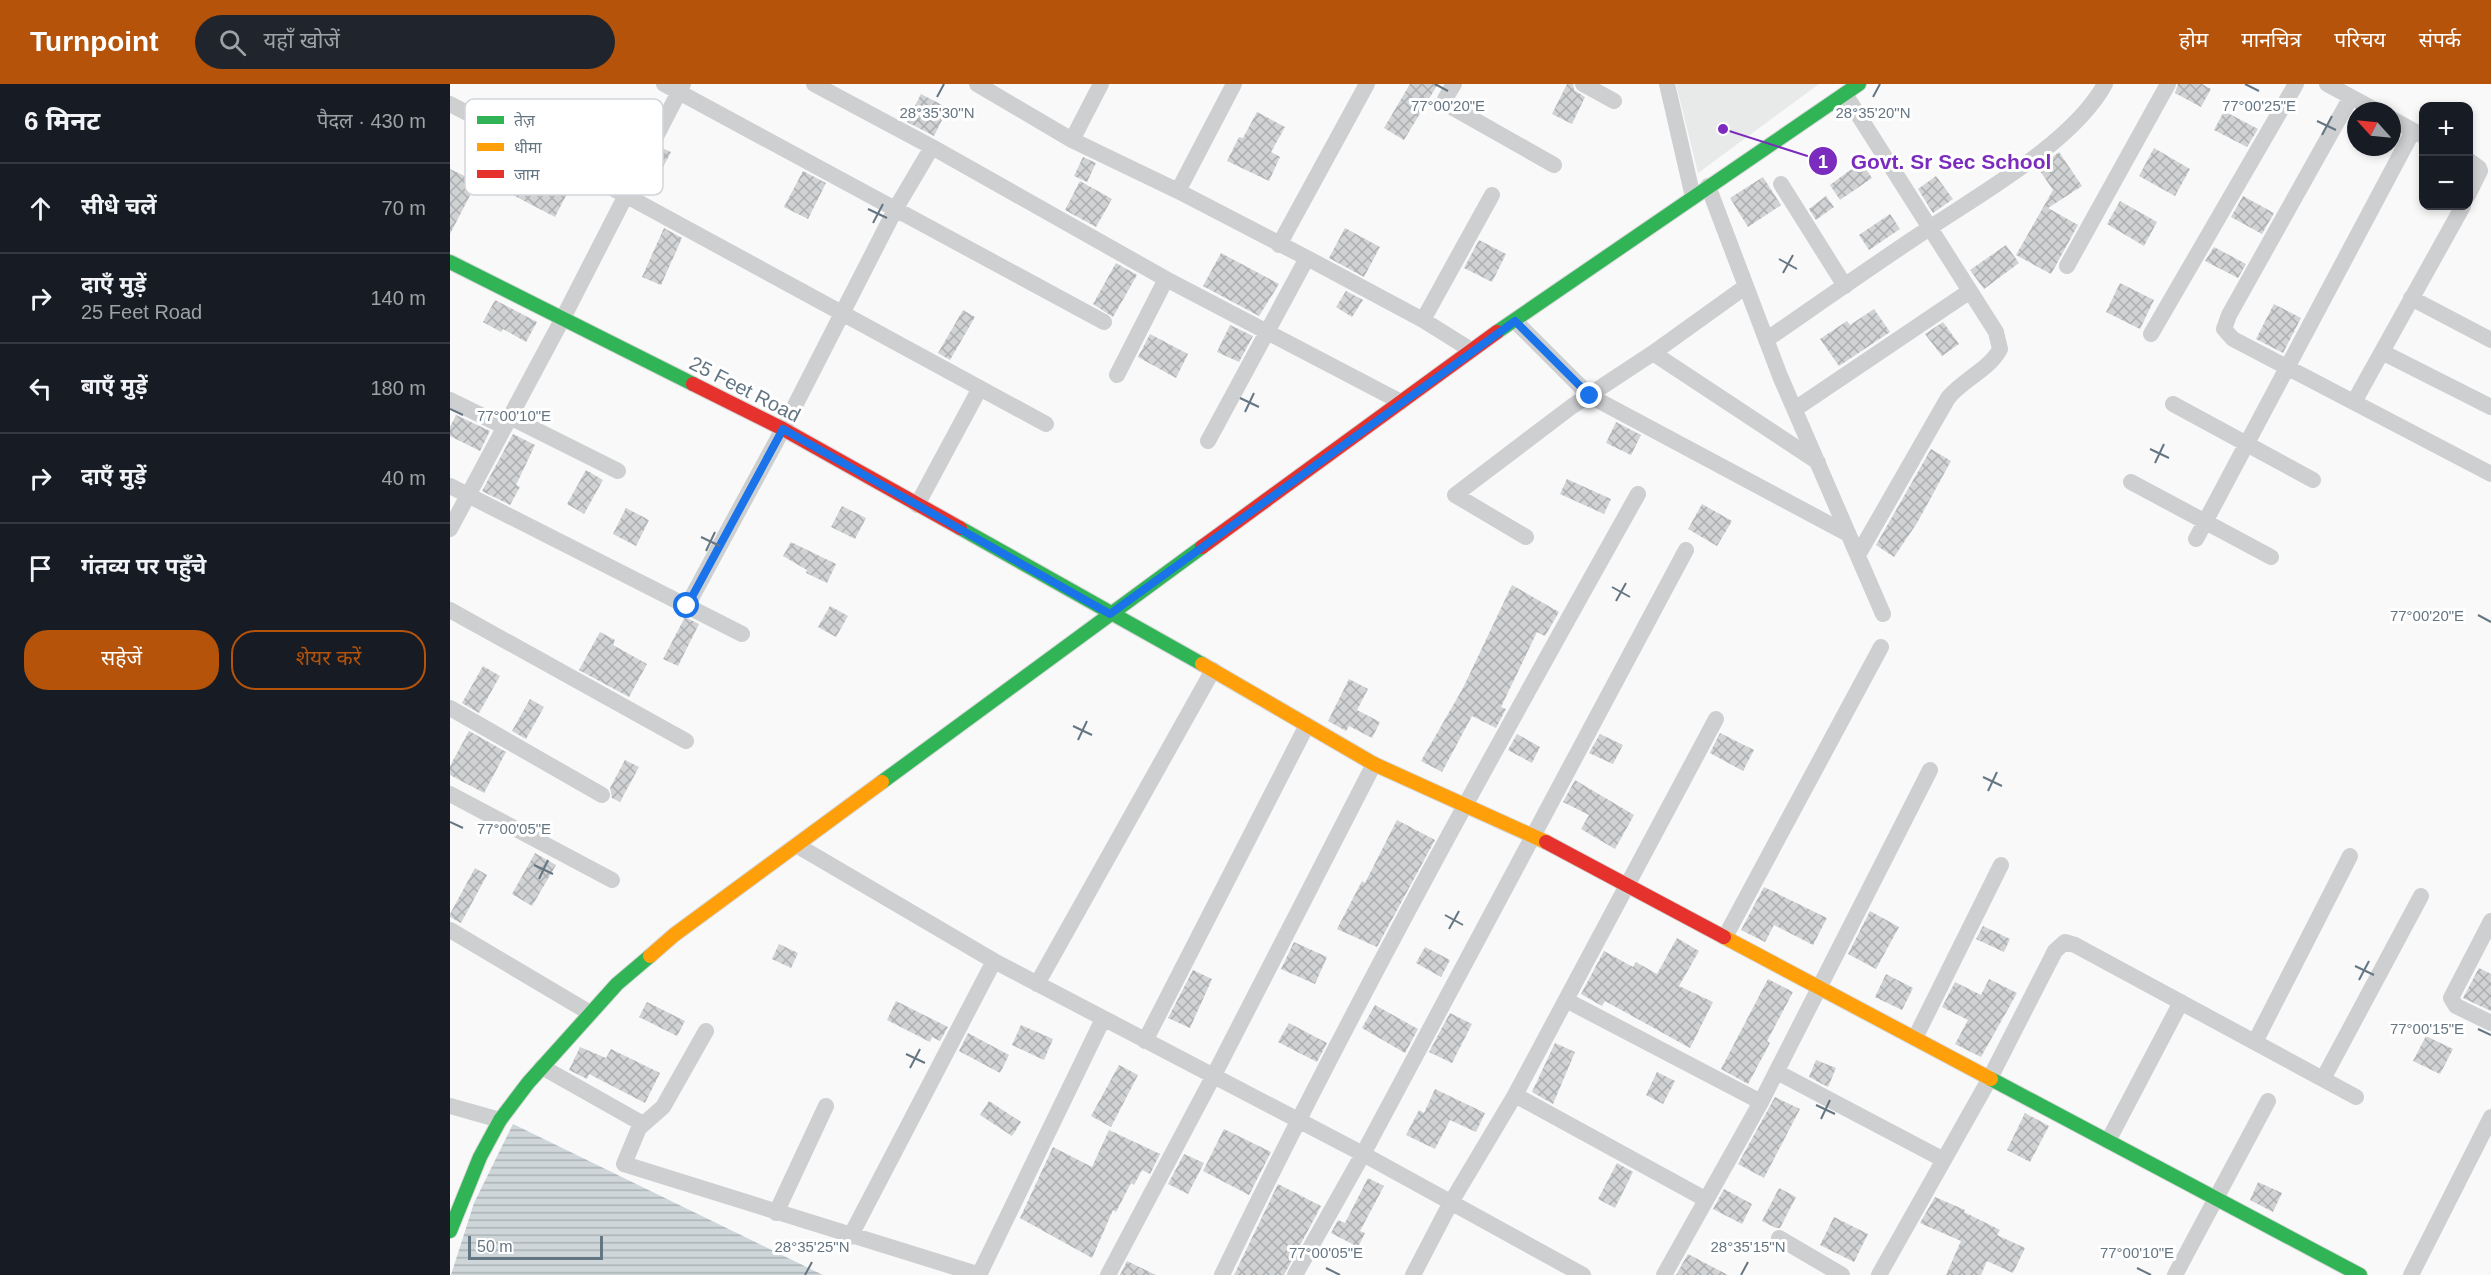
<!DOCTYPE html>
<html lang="hi">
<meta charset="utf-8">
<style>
body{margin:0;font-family:Arial,"Noto Sans Devanagari",sans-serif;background:#20242c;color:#f1f3f6}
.controls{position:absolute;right:18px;top:18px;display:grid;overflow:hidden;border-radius:12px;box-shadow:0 3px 9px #0003}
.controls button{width:54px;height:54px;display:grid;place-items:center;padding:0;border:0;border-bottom:2px solid #363941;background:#171b24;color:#f1f3f6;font:30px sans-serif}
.compass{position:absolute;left:1897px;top:18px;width:54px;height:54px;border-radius:50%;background:#171b24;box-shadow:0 3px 9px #0003;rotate:297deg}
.scale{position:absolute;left:18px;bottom:15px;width:135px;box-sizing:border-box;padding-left:6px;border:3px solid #657683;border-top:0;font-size:16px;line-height:21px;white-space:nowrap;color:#657683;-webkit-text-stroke:4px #fff;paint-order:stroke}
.stop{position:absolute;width:18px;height:18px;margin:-14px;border:4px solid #1a73e8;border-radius:50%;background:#fff}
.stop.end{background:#1a73e8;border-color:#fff;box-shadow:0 2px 6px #0008}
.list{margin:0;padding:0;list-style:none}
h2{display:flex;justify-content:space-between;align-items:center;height:78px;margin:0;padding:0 24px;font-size:26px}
h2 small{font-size:20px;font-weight:400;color:#9ea1a6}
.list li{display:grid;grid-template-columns:39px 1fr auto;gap:18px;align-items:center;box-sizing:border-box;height:90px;padding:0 24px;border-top:2px solid #363941}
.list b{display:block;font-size:22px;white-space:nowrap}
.list p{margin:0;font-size:20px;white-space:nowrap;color:#9ea1a6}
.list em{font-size:20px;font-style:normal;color:#9ea1a6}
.actions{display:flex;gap:12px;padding:18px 24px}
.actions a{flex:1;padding:14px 0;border:2px solid #b45309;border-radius:24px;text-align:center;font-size:21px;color:#b45309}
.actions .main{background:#b45309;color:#fff}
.icon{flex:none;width:33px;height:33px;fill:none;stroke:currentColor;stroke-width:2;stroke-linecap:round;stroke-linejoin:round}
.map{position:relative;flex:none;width:2041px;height:1191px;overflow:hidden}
header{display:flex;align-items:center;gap:36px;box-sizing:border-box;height:84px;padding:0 30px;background:#b45309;color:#fff}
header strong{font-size:28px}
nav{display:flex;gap:33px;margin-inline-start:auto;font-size:21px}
.search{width:420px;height:54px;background:#20242c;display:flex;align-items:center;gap:15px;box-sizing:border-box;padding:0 21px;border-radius:33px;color:#9ea1a6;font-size:22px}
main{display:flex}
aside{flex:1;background:#171b24}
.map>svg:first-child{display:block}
.built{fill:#e8e9e9}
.water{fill:url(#water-rules)}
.building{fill:url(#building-cross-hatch)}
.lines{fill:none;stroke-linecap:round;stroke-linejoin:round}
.fast-casing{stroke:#d5d6d7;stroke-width:16}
.slow-casing{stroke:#d5d6d7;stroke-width:16}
.jam-casing{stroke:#d5d6d7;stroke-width:16}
.street{stroke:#cecfd0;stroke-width:16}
.fast{stroke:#30b455;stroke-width:14}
.slow{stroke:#ff9f0a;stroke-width:14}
.jam{stroke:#e5322d;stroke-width:14}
.route{stroke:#1a73e8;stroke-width:8}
.ticks{fill:none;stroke:#657683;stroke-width:2}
.labels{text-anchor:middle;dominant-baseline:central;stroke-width:6;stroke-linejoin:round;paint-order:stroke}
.street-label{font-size:20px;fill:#657683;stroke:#fff}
.key{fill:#fff;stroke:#d1d6da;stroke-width:1.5}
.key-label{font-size:16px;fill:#657683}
.ticks-label{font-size:15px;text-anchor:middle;fill:#657683;stroke:#fff;stroke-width:6;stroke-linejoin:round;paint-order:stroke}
.leader{fill:none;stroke:#7b2cbf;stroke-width:2}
.callout-dot{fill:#7b2cbf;stroke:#fff;stroke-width:2}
.mark-label{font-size:18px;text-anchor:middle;font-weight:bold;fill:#fff}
.callout-label{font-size:21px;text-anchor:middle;font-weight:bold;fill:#7b2cbf;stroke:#fff;stroke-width:6;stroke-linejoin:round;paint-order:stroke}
</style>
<header>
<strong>Turnpoint</strong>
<div class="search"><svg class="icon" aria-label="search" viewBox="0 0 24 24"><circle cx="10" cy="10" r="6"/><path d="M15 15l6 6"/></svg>यहाँ खोजें</div>
<nav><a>होम</a><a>मानचित्र</a><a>परिचय</a><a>संपर्क</a></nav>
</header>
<main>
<aside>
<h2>6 मिनट<small>पैदल · 430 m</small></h2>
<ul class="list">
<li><svg class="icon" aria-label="ahead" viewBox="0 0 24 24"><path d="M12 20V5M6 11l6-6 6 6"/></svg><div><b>सीधे चलें</b></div><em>70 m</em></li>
<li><svg class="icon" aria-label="right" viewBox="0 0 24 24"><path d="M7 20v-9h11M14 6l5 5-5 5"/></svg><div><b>दाएँ मुड़ें</b><p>25 Feet Road</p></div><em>140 m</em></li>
<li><svg class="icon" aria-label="left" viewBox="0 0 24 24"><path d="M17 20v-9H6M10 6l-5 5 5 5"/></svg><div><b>बाएँ मुड़ें</b></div><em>180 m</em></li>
<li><svg class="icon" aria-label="right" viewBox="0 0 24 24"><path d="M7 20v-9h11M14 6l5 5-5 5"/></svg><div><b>दाएँ मुड़ें</b></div><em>40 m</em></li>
<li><svg class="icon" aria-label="arrive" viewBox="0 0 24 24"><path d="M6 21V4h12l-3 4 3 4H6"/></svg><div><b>गंतव्य पर पहुँचे</b></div></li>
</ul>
<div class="actions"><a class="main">सहेजें</a><a>शेयर करें</a></div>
</aside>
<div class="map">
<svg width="2041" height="1191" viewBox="0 0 2041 1191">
<defs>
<pattern id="water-rules" width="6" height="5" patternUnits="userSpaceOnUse" patternTransform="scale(1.5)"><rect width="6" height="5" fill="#ced6d9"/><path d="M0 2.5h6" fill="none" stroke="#abb2b5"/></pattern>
<pattern id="building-cross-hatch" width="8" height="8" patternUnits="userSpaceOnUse" patternTransform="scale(1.5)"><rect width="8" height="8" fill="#d0d2d3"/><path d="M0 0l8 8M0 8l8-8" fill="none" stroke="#acafb1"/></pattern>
</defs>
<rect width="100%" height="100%" fill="#f9f9f9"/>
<path class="built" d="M1226,0H1369L1248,89Z"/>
<path class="water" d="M63,1040L373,1191H1L24,1119Z"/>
<path class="building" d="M960,0H988L954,56L934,44Z
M1117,0H1123L1124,6L1135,13L1122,40L1102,30Z
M1728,0H1752L1761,5L1751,23L1725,9Z
M471,10L498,24L484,52L457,38Z
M1774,27L1808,45L1797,63L1764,46Z
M807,28L835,43L821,68L830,73L819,97L777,77L789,53L793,54Z
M212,64L221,68L199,110L191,105Z
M1704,64L1740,85L1725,112L1689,92Z
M1609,68L1632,102L1598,124L1628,141L1601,190L1566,171L1603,106L1588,84Z
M72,69L124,96L105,133L53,106Z
M633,73L646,79L637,98L624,92Z
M1411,78L1422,94L1390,116L1380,101Z
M0,85L27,98L0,150Z
M353,87L376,99L358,135L334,123Z
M1486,92L1503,115L1483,129L1468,105Z
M1313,93L1331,121L1298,143L1280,114Z
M630,97L662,115L646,143L615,126Z
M1376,112L1384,123L1366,136L1359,125Z
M1793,112L1824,129L1812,150L1781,133Z
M1670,117L1707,138L1694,162L1657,140Z
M1440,130L1450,145L1419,166L1409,151Z
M214,144L232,154L211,201L192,193Z
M895,144L930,163L914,193L879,174Z
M1029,156L1056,170L1042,198L1014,184Z
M1556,161L1569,179L1534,205L1520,186Z
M1764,163L1796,180L1788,194L1755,177Z
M771,169L829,200L809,232L753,202Z
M666,179L687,191L663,233L643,220Z
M1670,199L1704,216L1690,245L1656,228Z
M896,207L913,216L902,233L886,223Z
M45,216L87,238L76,258L53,245L51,248L33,238Z
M1824,220L1851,234L1833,269L1806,255Z
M1424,225L1440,248L1389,282L1370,255L1397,237L1400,241Z
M513,226L525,233L500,276L488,269Z
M1493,238L1509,260L1492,272L1475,250Z
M780,241L803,252L789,278L767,268Z
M700,250L738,270L726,294L688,273Z
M6,331L40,347L30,367L0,352V343Z
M1166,338L1191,351L1181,371L1156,359Z
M63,350L85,361L66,401L70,403L60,421L32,407Z
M1481,365L1501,377L1467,439L1444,473L1426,461Z
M136,386L153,396L134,430L117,420Z
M1117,395L1161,415L1154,430L1110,410Z
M1252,420L1282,437L1267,462L1238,445Z
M392,422L416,434L405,455L381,443Z
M176,424L199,436L186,462L163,450Z
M341,458L386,480L377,499L356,489L357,486L333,472Z
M1062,501L1109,528L1095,552L1087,548L1051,623L1056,625L1046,644L1022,632L992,688L971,677L1013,604Z
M380,522L398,532L386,553L368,543Z
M235,533L249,540L228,582L213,575Z
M150,548L165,556L163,561L197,580L179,613L129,586Z
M33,582L50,592L29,629L12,619Z
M899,595L918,605L907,626L930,638L922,654L899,642L896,647L878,637Z
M80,615L94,623L76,655L62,647Z
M19,647L56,668L34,709L0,691V682Z
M1270,649L1304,666L1293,687L1260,669Z
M1067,650L1090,663L1082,679L1058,666Z
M1150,650L1173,661L1163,680L1139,669Z
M175,676L189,683L170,718L162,714L160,704Z
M1125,696L1184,731L1165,765L1131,745L1139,731L1113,718Z
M947,736L985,756L927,863L887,845L912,797L915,799Z
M85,769L106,781L82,822L62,810Z
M25,784L37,791L11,839L0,833V830Z
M1314,803L1377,834L1363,861L1324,841L1315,858L1291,846Z
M1420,827L1449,843L1426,885L1398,870Z
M1533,842L1560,855L1554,868L1526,855Z
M1227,854L1249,867L1229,902L1263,918L1240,964L1155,917L1152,922L1131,910L1154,867L1183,883L1186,878L1207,890Z
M844,858L877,873L865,900L831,885Z
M329,860L348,869L341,884L322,875Z
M975,863L1000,876L991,893L966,879Z
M2029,884L2041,890V927L2013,914Z
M743,886L762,895L740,944L718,934Z
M1436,890L1463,904L1452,926L1425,913Z
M1318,895L1343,908L1317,957L1320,959L1298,1000L1271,985Z
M1539,895L1567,909L1531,973L1505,960L1518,936L1492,923L1505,898L1531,911Z
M446,917L498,943L490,957L482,953L480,958L437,936Z
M197,918L235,937L227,952L189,933Z
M925,921L968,945L955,969L912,944Z
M1000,929L1022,940L1002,979L979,968Z
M839,939L877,959L867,978L828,958Z
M571,941L603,955L594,976L562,961Z
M518,949L559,971L550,989L509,967Z
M1976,952L2003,965L1990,990L1963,977Z
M1105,959L1125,968L1103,1020L1082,1008Z
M130,963L156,974L161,965L210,989L195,1019L139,990L137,995L119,986Z
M1366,976L1386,984L1378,1003L1359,993Z
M669,981L688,991L661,1043L641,1032Z
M1207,988L1225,997L1213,1020L1196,1011Z
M985,1005L1035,1029L1026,1048L1000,1036L985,1065L956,1051L969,1026L974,1029Z
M1325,1013L1350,1025L1314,1094L1288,1080Z
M539,1017L571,1038L562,1052L530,1031Z
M1575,1029L1599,1042L1580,1078L1557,1066Z
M774,1045L821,1068L799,1111L753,1087Z
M659,1046L710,1070L700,1090L692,1086L684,1101L681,1099L666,1128L663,1126L642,1174L570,1134L603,1063L642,1083Z
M734,1070L754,1079L738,1110L718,1100Z
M1167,1079L1183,1088L1165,1124L1148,1115Z
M918,1094L934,1102L910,1147L915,1149L908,1163L881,1149L888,1136L895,1139Z
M1808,1098L1832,1109L1823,1128L1800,1116Z
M828,1100L871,1122L869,1126L834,1191H784Z
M1329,1104L1346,1113L1330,1144H1326L1312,1137Z
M1274,1105L1302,1120L1292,1140L1263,1125Z
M1485,1113L1515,1126L1514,1128L1550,1146L1547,1151L1575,1164L1563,1189L1537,1177L1531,1191H1496L1511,1157L1470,1139Z
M1384,1133L1418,1150L1404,1178L1370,1161Z
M1238,1170L1278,1191H1226Z
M677,1177L706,1191H670Z"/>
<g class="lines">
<defs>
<path id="fast" d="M0,178L243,300
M1047,248L1409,0
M510,444L752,580
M432,698L752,463
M1541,995L1910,1191
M0,1147L30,1073L50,1036L78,999L167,900L200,872"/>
<path id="slow" d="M752,580L924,680L1096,758
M1274,853L1541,995
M200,872L224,851L432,698"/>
<path id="jam" d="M243,300L333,345L510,444
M752,463L1047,248
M1096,758L1274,853"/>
</defs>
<use href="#fast" class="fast-casing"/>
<use href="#slow" class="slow-casing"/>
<use href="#jam" class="jam-casing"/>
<path class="street" d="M214,0L654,238
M364,0L482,63L716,195
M527,0L622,56L728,107L857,174L973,236L1021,266
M1004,0L995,15L998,21L1104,81
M1133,0L1164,17
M1217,0L1243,113
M1877,0L1927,27
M1395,10L1546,248L1550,265C1540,285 1512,296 1498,314L1408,471
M1901,13L1779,231L1774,245L1783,255L2041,390
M0,20L175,111L596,340
M1942,35L1973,52
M622,56L651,0
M2018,76L2029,84L2030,87L2018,111
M1331,100L1395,202
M1258,102L1330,292L1433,530
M728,107L784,0
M829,161L917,0
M1617,182L1718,0
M1961,214L2041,256
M973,236L1042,111
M1065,237L1140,312L1398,450
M1701,250L1846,0
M1316,256C1371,218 1425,180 1481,143C1535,107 1624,57 1655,0
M1932,268L2041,323
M1203,269L1368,378
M667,291L716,195L951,318
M0,316L55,343
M1904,318L2013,122
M1723,320L1863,396
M1345,325L1520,207
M60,333L168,387
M758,357L857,174
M1681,398L1821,473
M0,402L292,550
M467,421L530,304
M0,445L113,234L233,0
M1076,453L1005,411L1121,323L1203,269L1295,203
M1746,455L1963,47
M237,522L333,345L446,124L482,63
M0,526L236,657
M0,624L152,711
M0,710L162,796
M348,762L544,877L913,1070L1133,1191
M2041,837L2001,914L2006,922L2041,939
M0,846L140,929
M1275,853L1431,563
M587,900L763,586
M1116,916L1311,1018
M256,947L213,1023L189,1044L174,1080L530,1191
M1465,954L1551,781
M695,957L857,641
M1805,958L1900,772
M92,983L193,1040
M1327,988L1494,1076
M1873,995L1971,812
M1065,1011L1255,1115
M0,1022L50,1036
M1658,1057L1731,918
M326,1129L376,1022
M400,1153L544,877
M1329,1154L1392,1191
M529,1191L653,935
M658,1191L764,991L924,680
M772,1191C900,925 1044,667 1188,410
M845,1191L913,1070L1236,466
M963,1191L1000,1120L1065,1011L1266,635
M1214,1191L1311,1018L1480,686
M1429,1191L1540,994L1605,867L1615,858L1625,861L1906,1013
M1725,1191L1818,1017
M1961,1191L2041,1033"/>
<use href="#fast" class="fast"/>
<use href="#slow" class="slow"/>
<use href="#jam" class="jam"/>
</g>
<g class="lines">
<path class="route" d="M237,522L333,345L660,530L1065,237L1140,312"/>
</g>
<path class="ticks" d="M985,0L998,7M1795,0L1809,7M487,13L494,0M1423,13L1430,0M1867,37L1886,46M1872,51L1882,32M418,125L437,134M423,139L433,120M1329,175L1347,185M1333,189L1343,171M790,314L809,323M0,325L13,331M795,328L804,309M1700,365L1719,374M1705,379L1714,360M251,453L270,462M256,467L265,448M1162,503L1180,513M1166,517L1176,499M2028,531L2041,538M623,642L642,651M628,656L637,637M1533,693L1552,702M1538,707L1547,688M0,738L13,744M84,781L103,790M89,795L98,776M995,831L1013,841M999,845L1009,827M1905,882L1924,891M1909,896L1919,877M2028,945L2041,951M456,970L475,979M460,984L470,965M1366,1021L1385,1030M1371,1035L1380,1016M876,1184L890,1191M1687,1184L1701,1191M355,1191L362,1178M1291,1191L1298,1178"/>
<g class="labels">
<g class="street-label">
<text transform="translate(295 305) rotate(27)">25 Feet Road</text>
</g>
</g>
<rect x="15" y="15" width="198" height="96" rx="9" class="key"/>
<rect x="27" y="32" width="27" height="8" fill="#30b455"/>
<rect x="27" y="59" width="27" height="8" fill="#ff9f0a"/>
<rect x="27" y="86" width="27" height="8" fill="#e5322d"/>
<g class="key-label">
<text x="64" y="42">तेज़</text>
<text x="64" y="69">धीमा</text>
<text x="64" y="96">जाम</text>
</g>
<g class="ticks-label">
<text x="998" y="27">77°00'20"E</text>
<text x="1809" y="27">77°00'25"E</text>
<text x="487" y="34">28°35'30"N</text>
<text x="1423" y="34">28°35'20"N</text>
<text x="64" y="337">77°00'10"E</text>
<text x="1977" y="537">77°00'20"E</text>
<text x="64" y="750">77°00'05"E</text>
<text x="1977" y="950">77°00'15"E</text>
<text x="362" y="1168">28°35'25"N</text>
<text x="1298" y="1168">28°35'15"N</text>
<text x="876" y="1174">77°00'05"E</text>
<text x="1687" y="1174">77°00'10"E</text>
</g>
<path class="leader" d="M1273 45L1373 77"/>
<g class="callout-dot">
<circle cx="1273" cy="45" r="6"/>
<circle cx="1373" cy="77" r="15"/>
</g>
<g class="mark-label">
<text x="1373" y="84">1</text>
</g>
<g class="callout-label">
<text x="1501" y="85">Govt. Sr Sec School</text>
</g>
</svg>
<div class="controls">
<button>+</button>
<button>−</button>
</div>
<svg class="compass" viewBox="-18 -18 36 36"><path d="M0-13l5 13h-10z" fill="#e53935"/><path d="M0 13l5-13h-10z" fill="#9ea1a6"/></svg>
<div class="scale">50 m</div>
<div class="stop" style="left:237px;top:522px"></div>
<div class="stop end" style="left:1140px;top:312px"></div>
</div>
</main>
